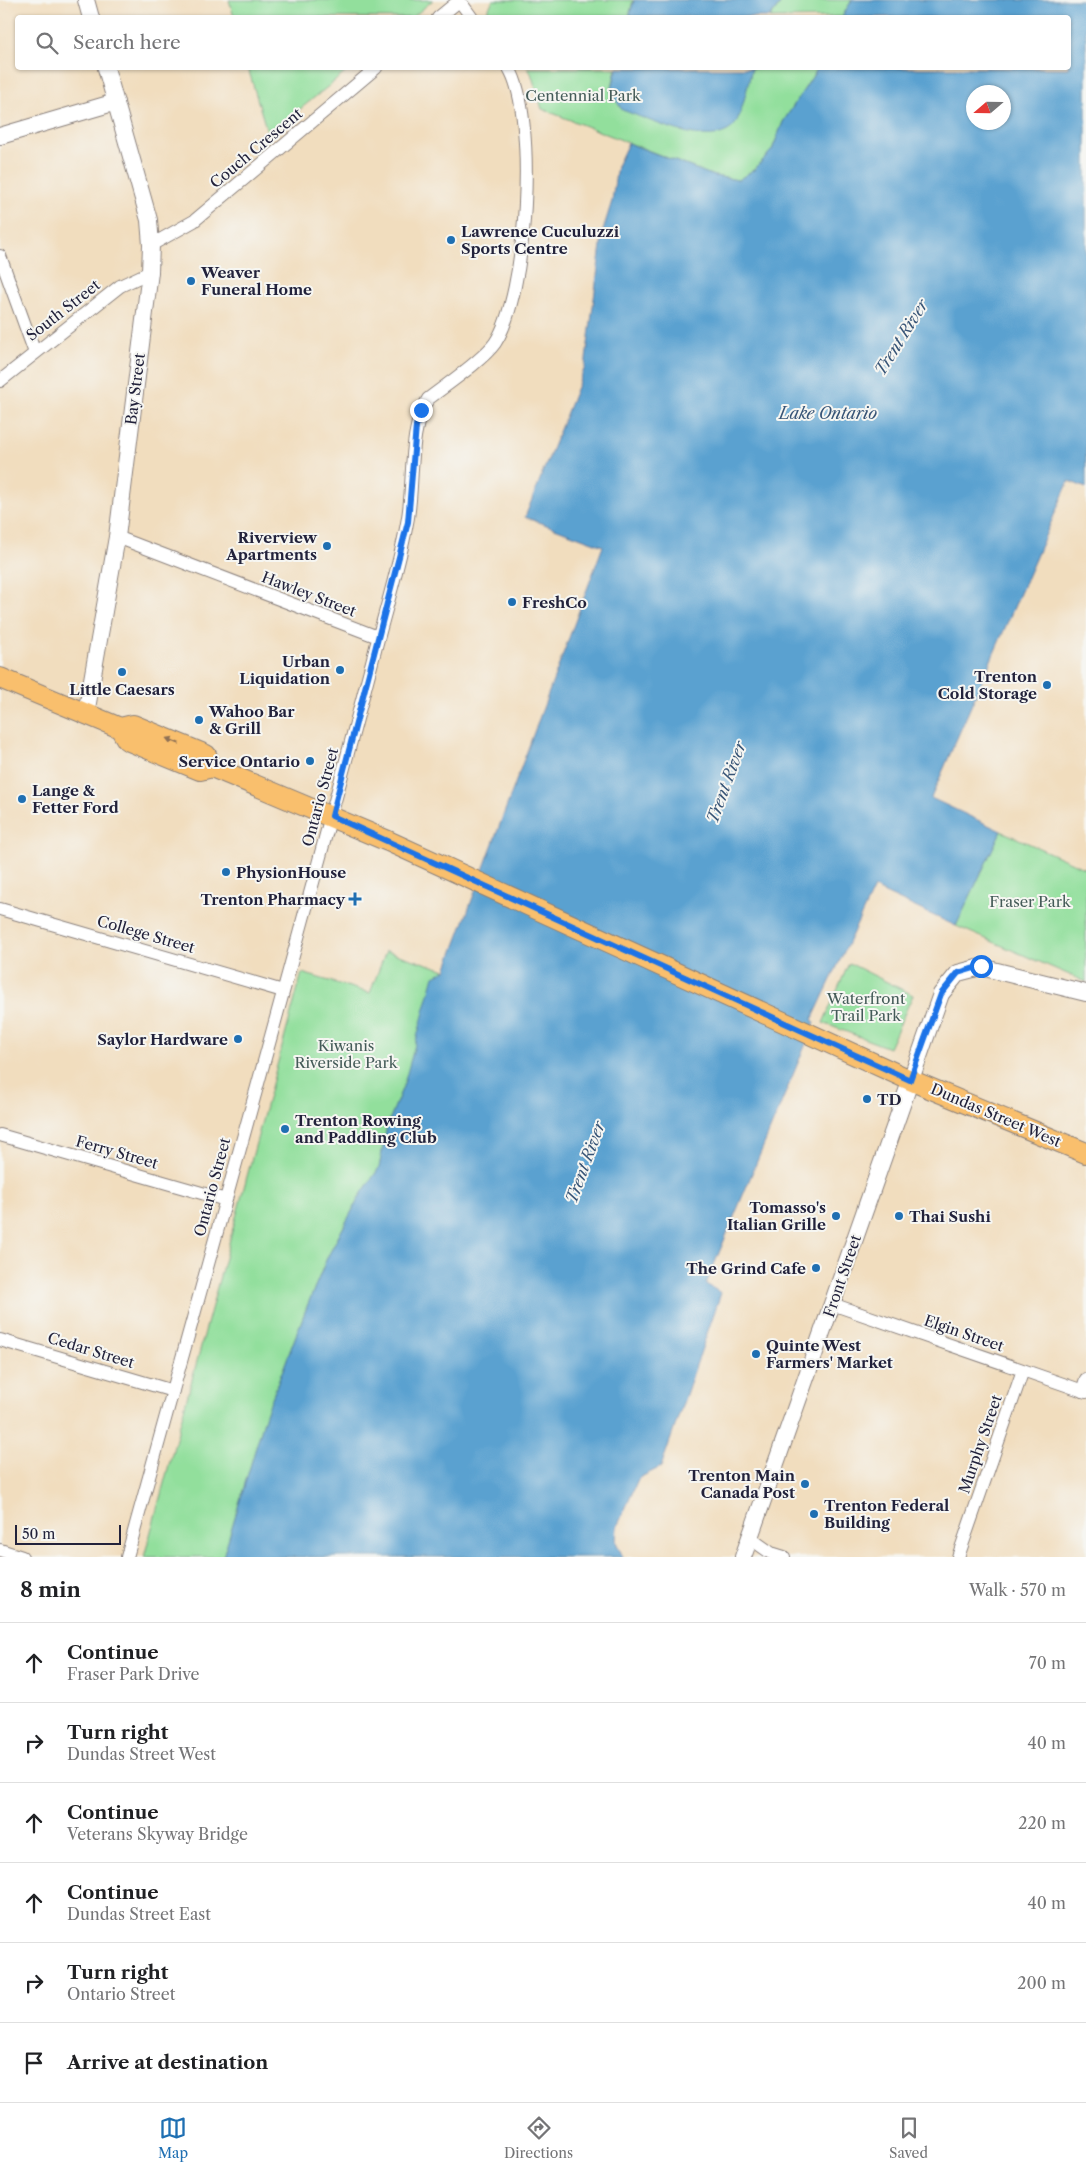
<!DOCTYPE html>
<meta charset="utf-8">
<style>
body{margin:0;font-family:"Libre Caslon Text",serif;background:#f6f6f6;color:#202124}
.compass{position:absolute;left:966px;top:85px;width:45px;height:45px;border-radius:50%;background:#fff;box-shadow:0 1px 4px #0004;rotate:250deg}
.scale{position:absolute;left:15px;bottom:12px;width:106px;box-sizing:border-box;padding-left:5px;border:2px solid #22223b;border-top:0;font-size:14px;line-height:18px;white-space:nowrap;color:#22223b;-webkit-text-stroke:4px #f6f6f2;paint-order:stroke}
.stop{position:absolute;width:15px;height:15px;margin:-11px;border:4px solid #1a73e8;border-radius:50%;background:#fff}
.stop.end{background:#1a73e8;border-color:#fff;box-shadow:0 1px 5px #0008}
.list{margin:0;padding:0;list-style:none}
h2{display:flex;justify-content:space-between;align-items:center;height:65px;margin:0;padding:0 20px;font-size:21px}
h2 small{font-size:16px;font-weight:400;color:#757577}
.list li{display:grid;grid-template-columns:32px 1fr auto;gap:15px;align-items:center;box-sizing:border-box;height:80px;padding:0 20px;border-top:1px solid #e0e0e0}
.list b{display:block;font-size:19px;white-space:nowrap}
.list p{margin:0;font-size:16px;white-space:nowrap;color:#757577}
.list em{font-size:16px;font-style:normal;color:#757577}
.icon{flex:none;width:28px;height:28px;fill:none;stroke:currentColor;stroke-width:2;stroke-linecap:round;stroke-linejoin:round}
.map{position:relative;flex:none;width:1086px;height:1557px;overflow:hidden}
.search{position:absolute;background:#fff;box-shadow:0 1px 4px #0004;left:15px;right:15px;top:15px;height:55px;display:flex;align-items:center;gap:12px;box-sizing:border-box;padding:0 18px;border-radius:5px;color:#757577;font-size:19px}
.sheet{height:545px;background:#fff}
nav{display:flex;justify-content:space-around;align-items:center;box-sizing:border-box;height:70px;border-top:1px solid #e0e0e0;background:#fff;font-size:14px;color:#757577}
nav a{display:grid;justify-items:center;gap:2px}
nav .on{color:#1f6fb2}
.map>svg:first-child{display:block}
.green{fill:#92df9c;stroke:#5a806c}
.water{fill:#5aa1d0;stroke:#3e6286;fill-rule:evenodd}
.lines{fill:none;stroke-linecap:round;stroke-linejoin:round}
.minor-casing{stroke:#8a807c;stroke-width:14}
.tertiary-casing{stroke:#8a807c;stroke-width:18}
.primary-casing{stroke:#8a807c;stroke-width:22}
.minor{stroke:#fff;stroke-width:12}
.tertiary{stroke:#fff;stroke-width:16}
.primary{stroke:#f9bf6d;stroke-width:20}
.oneway{fill:#8e7054}
.route{stroke:#1a73e8;stroke-width:6}
.poi-dot{fill:#1f6fb2;stroke:#f6f6f2;stroke-width:2}
.labels{text-anchor:middle;dominant-baseline:central;stroke-width:4;stroke-linejoin:round;paint-order:stroke}
.park-label{font-size:15px;fill:#445b58;stroke:#f6f6f2}
.street-label{font-size:15px;fill:#22223b;stroke:#f6f6f2}
.poi-label{font-size:15px;font-weight:bold;fill:#22223b;stroke:#f6f6f2;text-anchor:start}
.water-label{font-size:16px;font-style:italic;fill:#385577;stroke:#f6f6f2}
</style>
<div class="map">
<svg width="1086" height="1557" viewBox="0 0 1086 1557">
<rect width="100%" height="100%" fill="#f6f6f2"/>
<filter id="ink" filterUnits="userSpaceOnUse"><feTurbulence type="fractalNoise" baseFrequency=".02" numOctaves="2"/><feDisplacementMap in="SourceGraphic" scale="10" xChannelSelector="R" yChannelSelector="G"/><feConvolveMatrix kernelMatrix="1 2 1 2 8 2 1 2 1" color-interpolation-filters="sRGB"/></filter>
<filter id="wash" filterUnits="userSpaceOnUse"><feTurbulence type="fractalNoise" baseFrequency=".0096" numOctaves="4" result="noise"/><feDisplacementMap in="SourceGraphic" scale="20" xChannelSelector="R" yChannelSelector="G"/><feGaussianBlur stdDeviation="1.12" result="paint"/><feColorMatrix in="noise" values="0 0 0 0 0 0 0 0 0 0 0 0 0 0 0 0 0 1.4 0 .05"/><feComposite in="paint" operator="in"/></filter>
<g filter="url(#wash)">
<rect width="100%" height="100%" fill="#f1ddbe"/>
<path class="green" d="M229,0H433L412,18L234,17Z
M493,0H633L629,17H491L487,12Z
M783,0H852L842,17L770,18Z
M248,68H351L268,135Z
M527,68H616L611,92L744,97L752,68H818L783,122L772,150L755,169L738,180L714,176L542,109L531,73Z
M1001,831L1086,869V982L956,926Z
M386,951L446,970L404,1084L387,1126L379,1168L360,1196L327,1258L308,1304L266,1414L223,1557H144L302,973L370,993Z
M849,963L913,995L889,1048L823,1023Z"/>
<path class="water" d="M634,0H783L770,17H629Z
M852,0H1086V488L1069,481L931,798L1001,831L956,926L874,888L812,1020L815,1022L706,1284L721,1293L661,1467L639,1478L617,1527L616,1542L623,1557H223L266,1414L308,1304L327,1258L360,1196L379,1168L387,1126L404,1084L434,976L446,970L603,546L525,517L585,367L603,230L612,201L617,166L628,143L714,176L738,180L755,169L772,150L783,122L818,68H1068V18L842,17ZM974,92H1004V122H974Z
M617,68H752C749,80 741,119 733,127C709,150 649,119 622,110L611,92Z"/>
</g>
<g filter="url(#ink)">
<g class="lines">
<defs>
<path id="minor" d="M459,0L472,18
M438,18L460,0
M151,245L194,221L376,68
M0,256L35,353
M0,381L120,286L150,272
M117,537L378,637
M0,909L283,991
M0,1135L226,1200
M832,1304L1086,1392
M0,1340L173,1391
M1082,1391L1086,1379
M750,1538L771,1553L784,1557
M0,1550L22,1557
M127,1557C211,1251 298,946 378,639C388,601 400,562 407,523C415,485 407,431 428,399C446,385 483,360 495,343C527,296 538,116 509,68
M958,1557L1023,1370"/>
<path id="tertiary" d="M86,0L91,18
M0,136L116,102
M86,714L117,537L150,272L151,245L149,220L106,68
M743,1557L941,994L958,973L981,967L1086,993"/>
<path id="primary" d="M0,678L120,728L133,725L206,755L212,767
M120,728L127,740L200,770L212,767L388,841L910,1080L1086,1153"/>
</defs>
<use href="#minor" class="minor-casing"/>
<use href="#tertiary" class="tertiary-casing"/>
<use href="#primary" class="primary-casing"/>
<use href="#minor" class="minor"/>
<use href="#tertiary" class="tertiary"/>
<use href="#primary" class="primary"/>
</g>
<defs><path id="oneway-solid" d="M-6-.8H1V-3.2L6.5 0L1 3.2V.8H-6Z" transform="scale(1.25)"/></defs>
<use class="oneway" href="#oneway-solid" transform="translate(173 741) rotate(-158)"/>
</g>
<g class="lines" filter="url(#ink)">
<path class="route" d="M421,410L416,426L408,522L332,816L910,1080L941,994L958,973L981,966"/>
</g>
<g class="poi-dot">
<circle cx="451" cy="240" r="5"/>
<circle cx="191" cy="281" r="5"/>
<circle cx="327" cy="546" r="5"/>
<circle cx="512" cy="602" r="5"/>
<circle cx="340" cy="670" r="5"/>
<circle cx="122" cy="672" r="5"/>
<circle cx="1047" cy="685" r="5"/>
<circle cx="199" cy="720" r="5"/>
<circle cx="310" cy="761" r="5"/>
<circle cx="22" cy="799" r="5"/>
<circle cx="226" cy="872" r="5"/>
<path d="M352.5 891.5h5v5h5v5h-5v5h-5v-5h-5v-5h5z"/>
<circle cx="238" cy="1039" r="5"/>
<circle cx="867" cy="1099" r="5"/>
<circle cx="285" cy="1129" r="5"/>
<circle cx="836" cy="1216" r="5"/>
<circle cx="899" cy="1216" r="5"/>
<circle cx="816" cy="1268" r="5"/>
<circle cx="756" cy="1354" r="5"/>
<circle cx="805" cy="1484" r="5"/>
<circle cx="814" cy="1514" r="5"/>
</g>
<g class="labels">
<g class="park-label">
<text x="583" y="95">Centennial Park</text>
<text x="1030" y="901">Fraser Park</text>
<text x="866" y="998">Waterfront<tspan x="866" dy="17">Trail Park</tspan></text>
<text x="346" y="1045">Kiwanis<tspan x="346" dy="17">Riverside Park</tspan></text>
</g>
<g class="street-label">
<text transform="translate(256 148) rotate(-40)">Couch Crescent</text>
<text transform="translate(63 310) rotate(-38)">South Street</text>
<text transform="translate(135 389) rotate(-83)">Bay Street</text>
<text transform="translate(309 594) rotate(21)">Hawley Street</text>
<text transform="translate(320 797) rotate(-75)">Ontario Street</text>
<text transform="translate(146 934) rotate(16)">College Street</text>
<text transform="translate(996 1115) rotate(23)">Dundas Street West</text>
<text transform="translate(117 1152) rotate(16)">Ferry Street</text>
<text transform="translate(212 1187) rotate(-75)">Ontario Street</text>
<text transform="translate(842 1276) rotate(-71)">Front Street</text>
<text transform="translate(964 1333) rotate(19)">Elgin Street</text>
<text transform="translate(91 1350) rotate(17)">Cedar Street</text>
<text transform="translate(980 1444) rotate(-71)">Murphy Street</text>
</g>
<g class="poi-label">
<text x="461" y="231">Lawrence Cuculuzzi<tspan x="461" dy="17">Sports Centre</tspan></text>
<text x="201" y="272">Weaver<tspan x="201" dy="17">Funeral Home</tspan></text>
<text x="317" y="537" text-anchor="end">Riverview<tspan x="317" dy="17">Apartments</tspan></text>
<text x="522" y="602">FreshCo</text>
<text x="330" y="661" text-anchor="end">Urban<tspan x="330" dy="17">Liquidation</tspan></text>
<text x="1037" y="676" text-anchor="end">Trenton<tspan x="1037" dy="17">Cold Storage</tspan></text>
<text x="122" y="689" text-anchor="middle">Little Caesars</text>
<text x="209" y="711">Wahoo Bar<tspan x="209" dy="17">&amp; Grill</tspan></text>
<text x="300" y="761" text-anchor="end">Service Ontario</text>
<text x="32" y="790">Lange &amp;<tspan x="32" dy="17">Fetter Ford</tspan></text>
<text x="236" y="872">PhysionHouse</text>
<text x="345" y="899" text-anchor="end">Trenton Pharmacy</text>
<text x="228" y="1039" text-anchor="end">Saylor Hardware</text>
<text x="877" y="1099">TD</text>
<text x="295" y="1120">Trenton Rowing<tspan x="295" dy="17">and Paddling Club</tspan></text>
<text x="826" y="1207" text-anchor="end">Tomasso's<tspan x="826" dy="17">Italian Grille</tspan></text>
<text x="909" y="1216">Thai Sushi</text>
<text x="806" y="1268" text-anchor="end">The Grind Cafe</text>
<text x="766" y="1345">Quinte West<tspan x="766" dy="17">Farmers' Market</tspan></text>
<text x="795" y="1475" text-anchor="end">Trenton Main<tspan x="795" dy="17">Canada Post</tspan></text>
<text x="824" y="1505">Trenton Federal<tspan x="824" dy="17">Building</tspan></text>
</g>
<g class="water-label">
<text transform="translate(901 337) rotate(-58)">Trent River</text>
<text x="828" y="413">Lake Ontario</text>
<text transform="translate(726 782) rotate(-70)">Trent River</text>
<text transform="translate(585 1162) rotate(-70)">Trent River</text>
</g>
</g>
</svg>
<svg class="compass" viewBox="-18 -18 36 36"><path d="M0-13l5 13h-10z" fill="#e53935"/><path d="M0 13l5-13h-10z" fill="#757577"/></svg>
<div class="scale">50 m</div>
<div class="stop" style="left:981px;top:966px"></div>
<div class="stop end" style="left:421px;top:410px"></div>
<div class="search"><svg class="icon" aria-label="search" viewBox="0 0 24 24"><circle cx="10" cy="10" r="6"/><path d="M15 15l6 6"/></svg>Search here</div>
</div>
<section class="sheet">
<h2>8 min<small>Walk · 570 m</small></h2>
<ul class="list">
<li><svg class="icon" aria-label="ahead" viewBox="0 0 24 24"><path d="M12 20V5M6 11l6-6 6 6"/></svg><div><b>Continue</b><p>Fraser Park Drive</p></div><em>70 m</em></li>
<li><svg class="icon" aria-label="right" viewBox="0 0 24 24"><path d="M7 20v-9h11M14 6l5 5-5 5"/></svg><div><b>Turn right</b><p>Dundas Street West</p></div><em>40 m</em></li>
<li><svg class="icon" aria-label="ahead" viewBox="0 0 24 24"><path d="M12 20V5M6 11l6-6 6 6"/></svg><div><b>Continue</b><p>Veterans Skyway Bridge</p></div><em>220 m</em></li>
<li><svg class="icon" aria-label="ahead" viewBox="0 0 24 24"><path d="M12 20V5M6 11l6-6 6 6"/></svg><div><b>Continue</b><p>Dundas Street East</p></div><em>40 m</em></li>
<li><svg class="icon" aria-label="right" viewBox="0 0 24 24"><path d="M7 20v-9h11M14 6l5 5-5 5"/></svg><div><b>Turn right</b><p>Ontario Street</p></div><em>200 m</em></li>
<li><svg class="icon" aria-label="arrive" viewBox="0 0 24 24"><path d="M6 21V4h12l-3 4 3 4H6"/></svg><div><b>Arrive at destination</b></div></li>
</ul>
</section>
<nav>
<a class="on"><svg class="icon" aria-label="map" viewBox="0 0 24 24"><path d="M3 6l6-2 6 2 6-2v14l-6 2-6-2-6 2zM9 4v14M15 6v14"/></svg>Map</a>
<a><svg class="icon" aria-label="directions" viewBox="0 0 24 24"><path d="M12 3l9 9-9 9-9-9zM9 14v-3h6M13 9l2 2-2 2"/></svg>Directions</a>
<a><svg class="icon" aria-label="saved" viewBox="0 0 24 24"><path d="M7 4h10v16l-5-4-5 4z"/></svg>Saved</a>
</nav>
